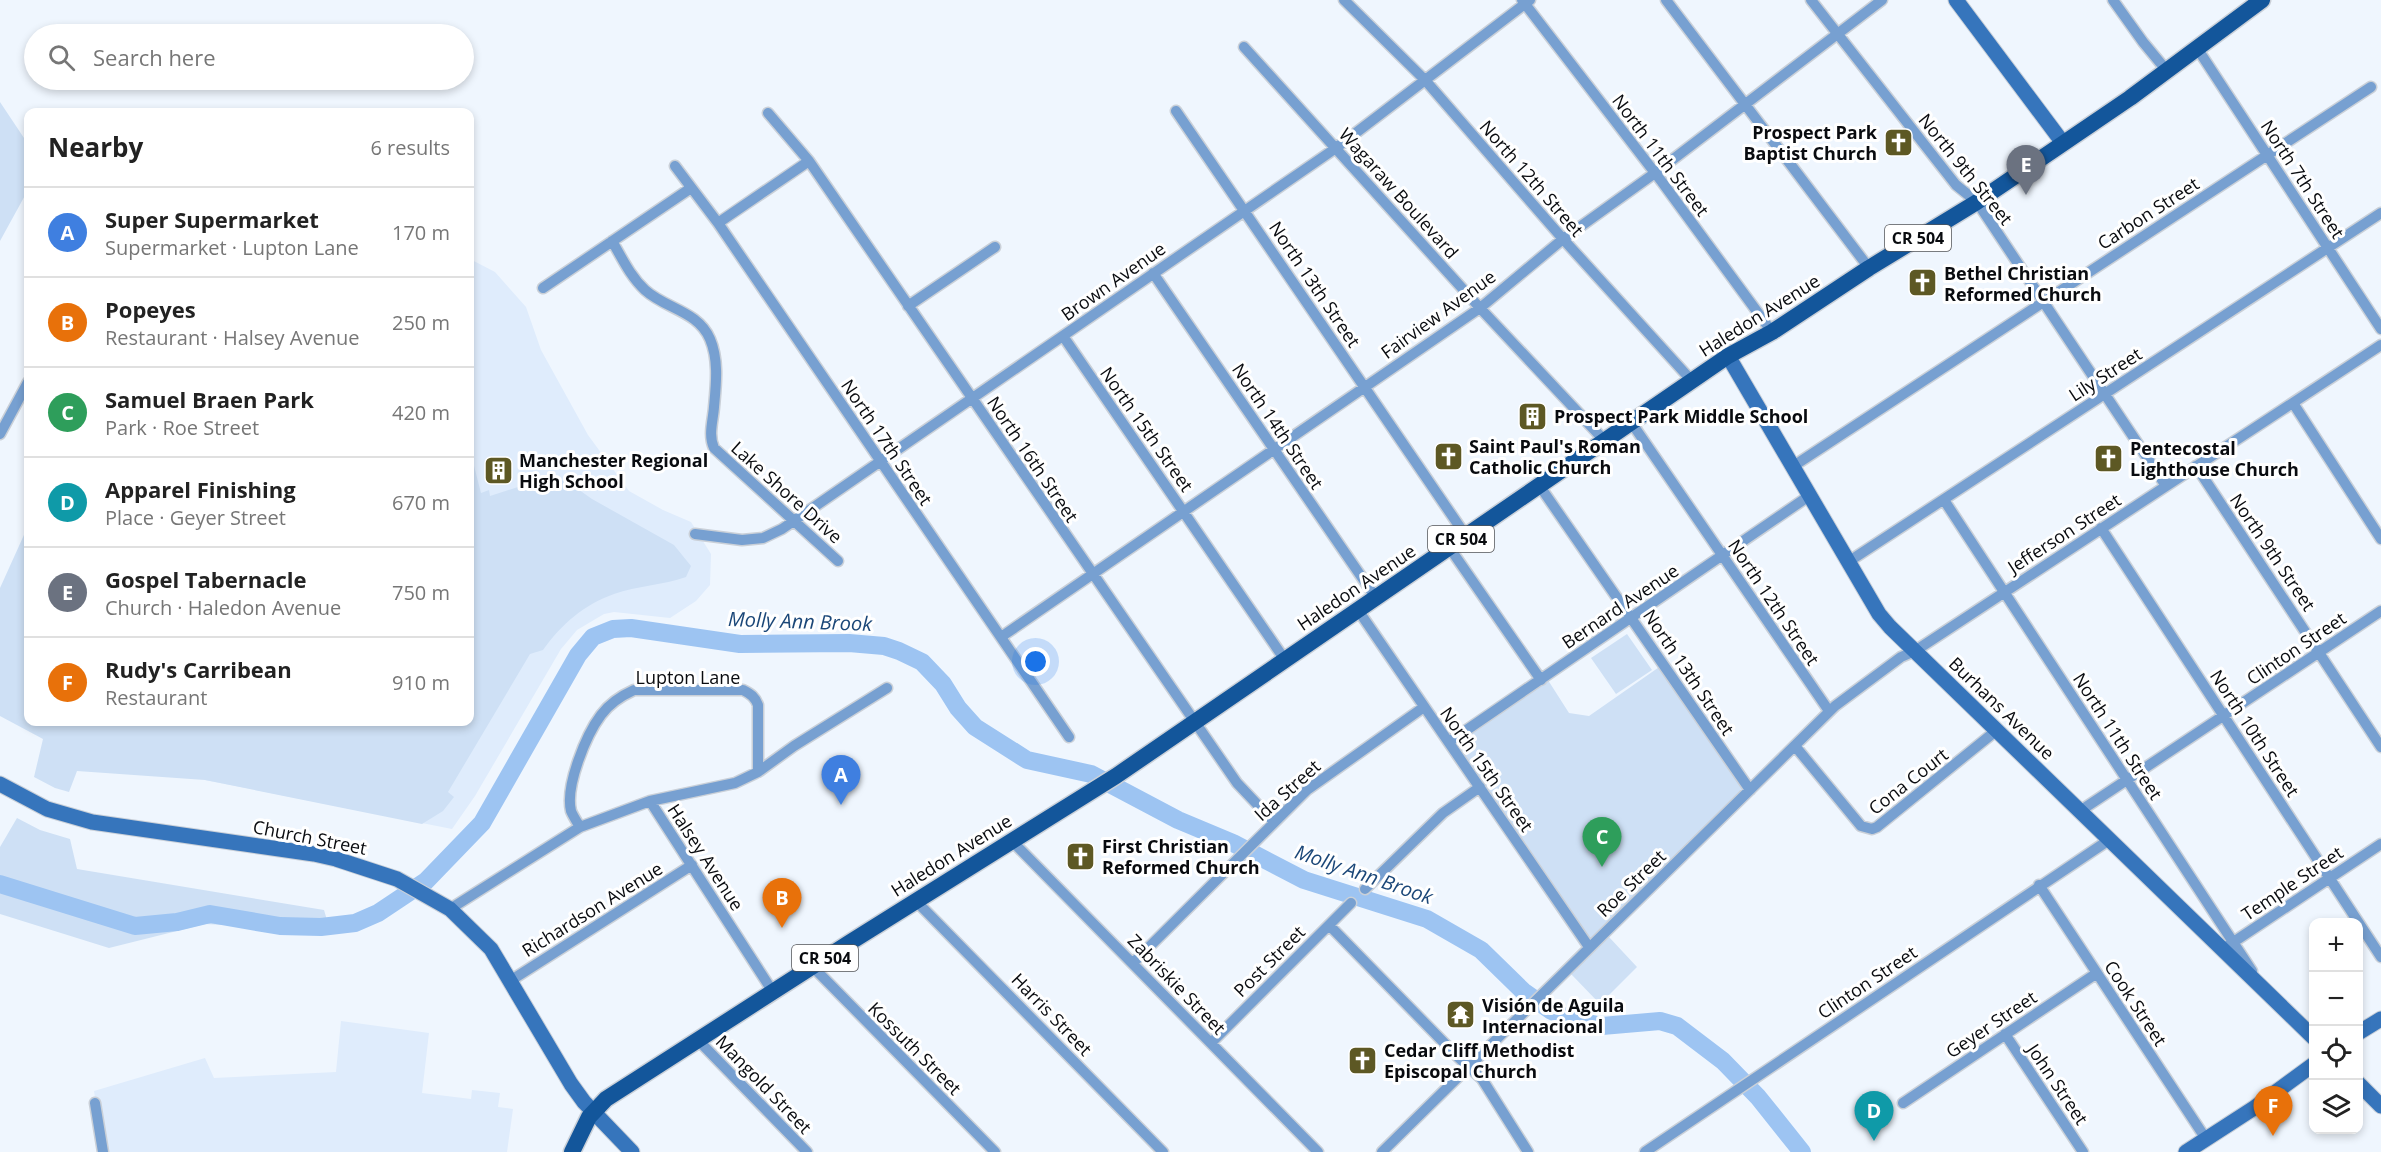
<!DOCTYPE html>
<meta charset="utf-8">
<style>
body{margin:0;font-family:"Open Sans",sans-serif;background:#f6f6f6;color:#222}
.controls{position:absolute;right:18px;bottom:18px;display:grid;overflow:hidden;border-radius:12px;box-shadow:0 3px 9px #0003}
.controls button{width:54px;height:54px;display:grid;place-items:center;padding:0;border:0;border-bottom:2px solid #e0e0e0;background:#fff;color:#222;font:30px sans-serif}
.you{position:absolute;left:1036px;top:662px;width:21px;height:21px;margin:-15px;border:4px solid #fff;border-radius:50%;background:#1a73e8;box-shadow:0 0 0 9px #1a73e833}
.badge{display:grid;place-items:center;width:39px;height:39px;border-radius:50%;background:#5d5824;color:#fff;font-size:20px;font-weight:700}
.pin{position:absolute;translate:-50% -50px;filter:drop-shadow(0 2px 3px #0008)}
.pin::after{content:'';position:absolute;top:32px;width:21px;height:18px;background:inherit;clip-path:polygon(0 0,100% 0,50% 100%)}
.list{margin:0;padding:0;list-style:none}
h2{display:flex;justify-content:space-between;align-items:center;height:78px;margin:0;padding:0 24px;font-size:26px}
h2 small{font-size:20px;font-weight:400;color:#767676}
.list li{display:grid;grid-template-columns:39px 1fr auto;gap:18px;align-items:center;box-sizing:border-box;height:90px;padding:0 24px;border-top:2px solid #e0e0e0}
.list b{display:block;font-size:22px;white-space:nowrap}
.list p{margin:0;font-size:20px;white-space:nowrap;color:#767676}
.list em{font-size:20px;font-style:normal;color:#767676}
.icon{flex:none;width:33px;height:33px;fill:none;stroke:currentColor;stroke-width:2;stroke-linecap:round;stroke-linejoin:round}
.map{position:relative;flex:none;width:2381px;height:1152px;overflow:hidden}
.search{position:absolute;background:#fff;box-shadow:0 3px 9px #0003;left:24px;top:24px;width:450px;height:66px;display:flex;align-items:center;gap:15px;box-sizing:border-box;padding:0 21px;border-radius:33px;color:#767676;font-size:22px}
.panel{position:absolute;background:#fff;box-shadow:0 3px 9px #0003;left:24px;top:108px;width:450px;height:618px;border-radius:12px}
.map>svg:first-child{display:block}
.built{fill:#dfecfc}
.green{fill:#cee0f5}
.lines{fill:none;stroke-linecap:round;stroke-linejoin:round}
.river{stroke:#9dc4f2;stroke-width:18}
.street-casing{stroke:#cad0d8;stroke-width:13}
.secondary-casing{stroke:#cad0d8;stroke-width:17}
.primary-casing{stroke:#cad0d8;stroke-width:19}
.street{stroke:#77a0d1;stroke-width:10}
.secondary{stroke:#3675bc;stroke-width:15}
.primary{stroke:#13569b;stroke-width:16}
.labels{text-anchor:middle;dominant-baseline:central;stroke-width:6;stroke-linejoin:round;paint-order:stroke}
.shield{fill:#fff;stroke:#535457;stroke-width:1.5}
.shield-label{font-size:16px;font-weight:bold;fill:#090b0f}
.poi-label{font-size:18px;font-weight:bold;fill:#090b0f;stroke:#fff;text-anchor:start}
.street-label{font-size:18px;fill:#090b0f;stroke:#fff}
.water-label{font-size:20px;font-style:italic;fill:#1b4778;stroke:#fff}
</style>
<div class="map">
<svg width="2381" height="1152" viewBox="0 0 2381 1152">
<rect width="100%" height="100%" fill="#eff6fe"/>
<path class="built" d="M470,259L495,272L526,307L541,350L588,435L629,491L663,510L691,522L711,554L710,585L696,601L670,618L614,612L604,614L577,630L561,649L475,796L452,829L205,780L470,722Z
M341,1021L429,1033L422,1093L471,1099L472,1090L500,1093L498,1107L513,1109L507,1152H103L94,1091L205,1058L214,1078L336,1072Z"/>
<path class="green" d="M0,102L28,144V190L0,241Z
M472,458L481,493L489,490L490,496L518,487L565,480L592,499L674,545L691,566L686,577C663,585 637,586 614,594C583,605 562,624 543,650L530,654L448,792L454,797L443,811L422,824L205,780L77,771L69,792L55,788L34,777L43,739L0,716V588L28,526V722H470V459Z
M1627,634L1652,670L1616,694L1591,658Z
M1665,663L1751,788L1589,947L1448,742L1546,677L1569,713L1589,716Z
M17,818L40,830L70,839L77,869L324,910L330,930L205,924L109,948L0,914V847Z
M1609,937L1637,967L1600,1004L1571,974Z"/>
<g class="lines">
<path class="river" d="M0,884L135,926L177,922L210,914L280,926L321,927L355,923L378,913L426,881L482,823L578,655L593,637L613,629L631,628L740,644L849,643L884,646L899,651L922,662L943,684L958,708L975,727L1027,760L1091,774L1178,820L1233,843L1304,880L1427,919L1481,950L1523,991L1550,1010L1569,1019L1602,1026L1660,1021L1677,1026L1723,1061L1758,1097L1802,1152"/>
<defs>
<path id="street" d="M1344,0L1425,80L1563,239L1692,381
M1522,0L1662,182L1772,332
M1666,0L1869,268
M1811,0L1956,185L1977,202L2166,486
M2113,0L2143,42L2167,71
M1244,47L1480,308L1604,440
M2197,48L2381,329
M1176,111L1466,536
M768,113L809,161L1237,783L1274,822
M675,166L718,223L1069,737
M718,223L809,161
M612,241C622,258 630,276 645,290C666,309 698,311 710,339C719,360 716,385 714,407C713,421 708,435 714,448L838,561
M1153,273L1376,598
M543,288L691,188
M908,306L995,247
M1063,336L1285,660
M2293,403L2381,539
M1631,422L1829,711
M0,434L28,382
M2196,466L2381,747
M1792,467L2371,87
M1539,485L1750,790
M1944,500L2252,971
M2101,528L2381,957
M695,534L742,540L763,538L782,529L1336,148L1530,0
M1449,547L1541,680
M1848,562L2381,213
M1358,610L1589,947
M1001,637L1480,308L1563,239L1655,173L1882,0
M1449,742L1809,496
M1795,746L1861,826L1872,829L1877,827L1997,730
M650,801L773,992
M2080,811L2381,611
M580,827C577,822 573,816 571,811C565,786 586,735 601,715C609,704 623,695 634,690H743C751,694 755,697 758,705V772
M1011,840L1318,1152
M2039,885L2206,1139
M1365,889L1443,813L1480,787
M916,901L1163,1152
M450,909L580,827L650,801L735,783L758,772L794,746L887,688
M1329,925L1457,1056L1482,1079L1528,1152
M2229,945L2381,844
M1133,963L1307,790L1424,707
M813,967L995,1152
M510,981L692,865
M2005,1034L2083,1152
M698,1040L807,1152
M1211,1043L1351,903
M95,1103L103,1152
M1903,1103L2097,973
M1382,1152L1835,706L1901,657L1915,651L2381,345
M1645,1152L2109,840"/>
<path id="secondary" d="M1956,0L2063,143
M1728,356L1879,614L1890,627L2314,1038
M0,784L47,809L92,822L314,854L336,859L397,879L450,909L491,949L571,1084L584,1102L632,1152
M2358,1033L2381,1019
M2358,1083L2381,1106
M2186,1152L2254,1108L2314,1064"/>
<path id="primary" d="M572,1152L589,1117L606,1099L849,943L1116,776L1728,356L1772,332L1869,268L1977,202L2130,98L2262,0"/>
</defs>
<use href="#street" class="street-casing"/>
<use href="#secondary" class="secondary-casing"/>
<use href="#primary" class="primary-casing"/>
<use href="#street" class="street"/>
<use href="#secondary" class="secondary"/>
<use href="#primary" class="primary"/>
</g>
<defs>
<symbol id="church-square" viewBox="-11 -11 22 22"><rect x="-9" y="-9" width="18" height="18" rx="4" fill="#5d5824" stroke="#fff"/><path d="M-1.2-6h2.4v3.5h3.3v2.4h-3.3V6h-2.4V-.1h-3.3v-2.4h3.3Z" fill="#fff"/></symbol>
<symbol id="building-square" viewBox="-11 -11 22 22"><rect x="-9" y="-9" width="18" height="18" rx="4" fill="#5d5824" stroke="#fff"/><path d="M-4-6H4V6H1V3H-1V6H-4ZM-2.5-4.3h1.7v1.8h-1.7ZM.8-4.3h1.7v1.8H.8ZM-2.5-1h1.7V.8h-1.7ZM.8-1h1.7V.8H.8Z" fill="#fff"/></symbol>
<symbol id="temple-square" viewBox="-11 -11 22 22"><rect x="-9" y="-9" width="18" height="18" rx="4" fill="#5d5824" stroke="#fff"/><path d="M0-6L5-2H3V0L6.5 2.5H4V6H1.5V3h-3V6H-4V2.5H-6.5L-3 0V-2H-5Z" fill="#fff"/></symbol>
</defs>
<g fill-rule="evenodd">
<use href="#church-square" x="1882" y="126" width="33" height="33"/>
<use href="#church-square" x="1906" y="266" width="33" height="33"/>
<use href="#building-square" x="1516" y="400" width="33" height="33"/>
<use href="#church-square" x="1432" y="440" width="33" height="33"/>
<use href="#church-square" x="2092" y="442" width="33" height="33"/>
<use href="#building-square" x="482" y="454" width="33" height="33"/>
<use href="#church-square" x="1064" y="840" width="33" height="33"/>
<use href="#temple-square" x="1444" y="998" width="33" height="33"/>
<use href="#church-square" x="1346" y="1044" width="33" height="33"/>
</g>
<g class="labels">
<g class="shield">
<rect x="1885" y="225" width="66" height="26" rx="4.5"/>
<rect x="1428" y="526" width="66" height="26" rx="4.5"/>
<rect x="792" y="945" width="66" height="26" rx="4.5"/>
</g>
<g class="shield-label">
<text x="1918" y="238">CR 504</text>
<text x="1461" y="539">CR 504</text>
<text x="825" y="958">CR 504</text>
</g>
<g class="poi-label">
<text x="1877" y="132" text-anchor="end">Prospect Park<tspan x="1877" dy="21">Baptist Church</tspan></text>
<text x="1944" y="273">Bethel Christian<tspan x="1944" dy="21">Reformed Church</tspan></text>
<text x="1554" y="416">Prospect Park Middle School</text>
<text x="1469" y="446">Saint Paul's Roman<tspan x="1469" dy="21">Catholic Church</tspan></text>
<text x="2130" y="448">Pentecostal<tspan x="2130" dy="21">Lighthouse Church</tspan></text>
<text x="519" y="460">Manchester Regional<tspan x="519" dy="21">High School</tspan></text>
<text x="1102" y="846">First Christian<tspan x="1102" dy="21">Reformed Church</tspan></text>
<text x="1482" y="1005">Visión de Aguila<tspan x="1482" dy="21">Internacional</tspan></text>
<text x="1384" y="1050">Cedar Cliff Methodist<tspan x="1384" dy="21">Episcopal Church</tspan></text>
</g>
<g class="street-label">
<text transform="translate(1661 155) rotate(53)">North 11th Street</text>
<text transform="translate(1966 169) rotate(51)">North 9th Street</text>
<text transform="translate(1532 178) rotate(49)">North 12th Street</text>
<text transform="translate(2303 179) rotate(57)">North 7th Street</text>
<text transform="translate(1399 193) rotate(48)">Wagaraw Boulevard</text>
<text transform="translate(2148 213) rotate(-33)">Carbon Street</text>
<text transform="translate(1113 281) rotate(-35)">Brown Avenue</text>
<text transform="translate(1315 284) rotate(56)">North 13th Street</text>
<text transform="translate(1438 314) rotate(-36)">Fairview Avenue</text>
<text transform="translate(1759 315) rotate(-32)">Haledon Avenue</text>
<text transform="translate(2105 374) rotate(-33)">Lily Street</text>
<text transform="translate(1278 426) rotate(56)">North 14th Street</text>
<text transform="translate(1147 429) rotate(55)">North 15th Street</text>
<text transform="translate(887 442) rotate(56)">North 17th Street</text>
<text transform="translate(1033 459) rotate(56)">North 16th Street</text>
<text transform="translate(787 492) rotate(42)">Lake Shore Drive</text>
<text transform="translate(2064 533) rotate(-33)">Jefferson Street</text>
<text transform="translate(2273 552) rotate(56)">North 9th Street</text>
<text transform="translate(1356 587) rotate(-34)">Haledon Avenue</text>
<text transform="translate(1774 602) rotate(56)">North 12th Street</text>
<text transform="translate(1620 606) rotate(-34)">Bernard Avenue</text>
<text transform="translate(2296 648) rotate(-34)">Clinton Street</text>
<text transform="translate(1689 672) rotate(56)">North 13th Street</text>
<text x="688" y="677">Lupton Lane</text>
<text transform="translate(2002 708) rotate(44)">Burhans Avenue</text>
<text transform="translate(2255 733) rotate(57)">North 10th Street</text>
<text transform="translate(2118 736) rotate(57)">North 11th Street</text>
<text transform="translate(1487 769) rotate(55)">North 15th Street</text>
<text transform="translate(1908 781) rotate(-38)">Cona Court</text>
<text transform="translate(1287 790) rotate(-42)">Ida Street</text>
<text transform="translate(310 837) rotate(11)">Church Street</text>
<text transform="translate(951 855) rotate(-32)">Haledon Avenue</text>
<text transform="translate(706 857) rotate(57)">Halsey Avenue</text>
<text transform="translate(1631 883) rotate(-44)">Roe Street</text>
<text transform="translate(2292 883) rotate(-34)">Temple Street</text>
<text transform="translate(592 909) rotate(-32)">Richardson Avenue</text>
<text transform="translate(1269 961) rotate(-45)">Post Street</text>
<text transform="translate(1867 982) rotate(-34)">Clinton Street</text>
<text transform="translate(1177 984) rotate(46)">Zabriskie Street</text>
<text transform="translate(2136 1003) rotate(57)">Cook Street</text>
<text transform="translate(1052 1014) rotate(46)">Harris Street</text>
<text transform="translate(1991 1024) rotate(-34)">Geyer Street</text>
<text transform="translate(915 1048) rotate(45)">Kossuth Street</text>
<text transform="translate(764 1084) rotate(46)">Mangold Street</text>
<text transform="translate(2058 1084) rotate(56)">John Street</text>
</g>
<g class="water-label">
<text transform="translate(800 621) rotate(2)">Molly Ann Brook</text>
<text transform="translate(1364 874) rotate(19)">Molly Ann Brook</text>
</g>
</g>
</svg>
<div class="controls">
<button>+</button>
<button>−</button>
<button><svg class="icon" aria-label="locate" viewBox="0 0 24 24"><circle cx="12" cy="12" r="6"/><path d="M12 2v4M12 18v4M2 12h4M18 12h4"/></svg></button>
<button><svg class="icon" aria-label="layers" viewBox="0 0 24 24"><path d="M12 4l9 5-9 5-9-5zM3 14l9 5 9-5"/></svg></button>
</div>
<div class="you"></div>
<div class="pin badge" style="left:841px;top:805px;background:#3f7fe0">A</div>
<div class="pin badge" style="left:782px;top:928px;background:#e8710a">B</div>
<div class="pin badge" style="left:1602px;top:867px;background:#2e9e5b">C</div>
<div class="pin badge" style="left:1874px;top:1141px;background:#0f9aa8">D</div>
<div class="pin badge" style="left:2026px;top:195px;background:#6b7280">E</div>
<div class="pin badge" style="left:2273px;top:1136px;background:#e8710a">F</div>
<div class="search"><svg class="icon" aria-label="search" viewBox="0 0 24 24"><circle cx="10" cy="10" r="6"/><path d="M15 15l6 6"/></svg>Search here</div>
<section class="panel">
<h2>Nearby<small>6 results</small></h2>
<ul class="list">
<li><span class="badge" style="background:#3f7fe0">A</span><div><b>Super Supermarket</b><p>Supermarket · Lupton Lane</p></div><em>170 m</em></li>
<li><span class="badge" style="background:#e8710a">B</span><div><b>Popeyes</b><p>Restaurant · Halsey Avenue</p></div><em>250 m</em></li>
<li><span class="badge" style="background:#2e9e5b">C</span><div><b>Samuel Braen Park</b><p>Park · Roe Street</p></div><em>420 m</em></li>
<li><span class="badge" style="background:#0f9aa8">D</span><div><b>Apparel Finishing</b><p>Place · Geyer Street</p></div><em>670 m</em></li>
<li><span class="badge" style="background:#6b7280">E</span><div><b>Gospel Tabernacle</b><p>Church · Haledon Avenue</p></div><em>750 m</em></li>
<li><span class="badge" style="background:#e8710a">F</span><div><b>Rudy's Carribean</b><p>Restaurant</p></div><em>910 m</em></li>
</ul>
</section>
</div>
